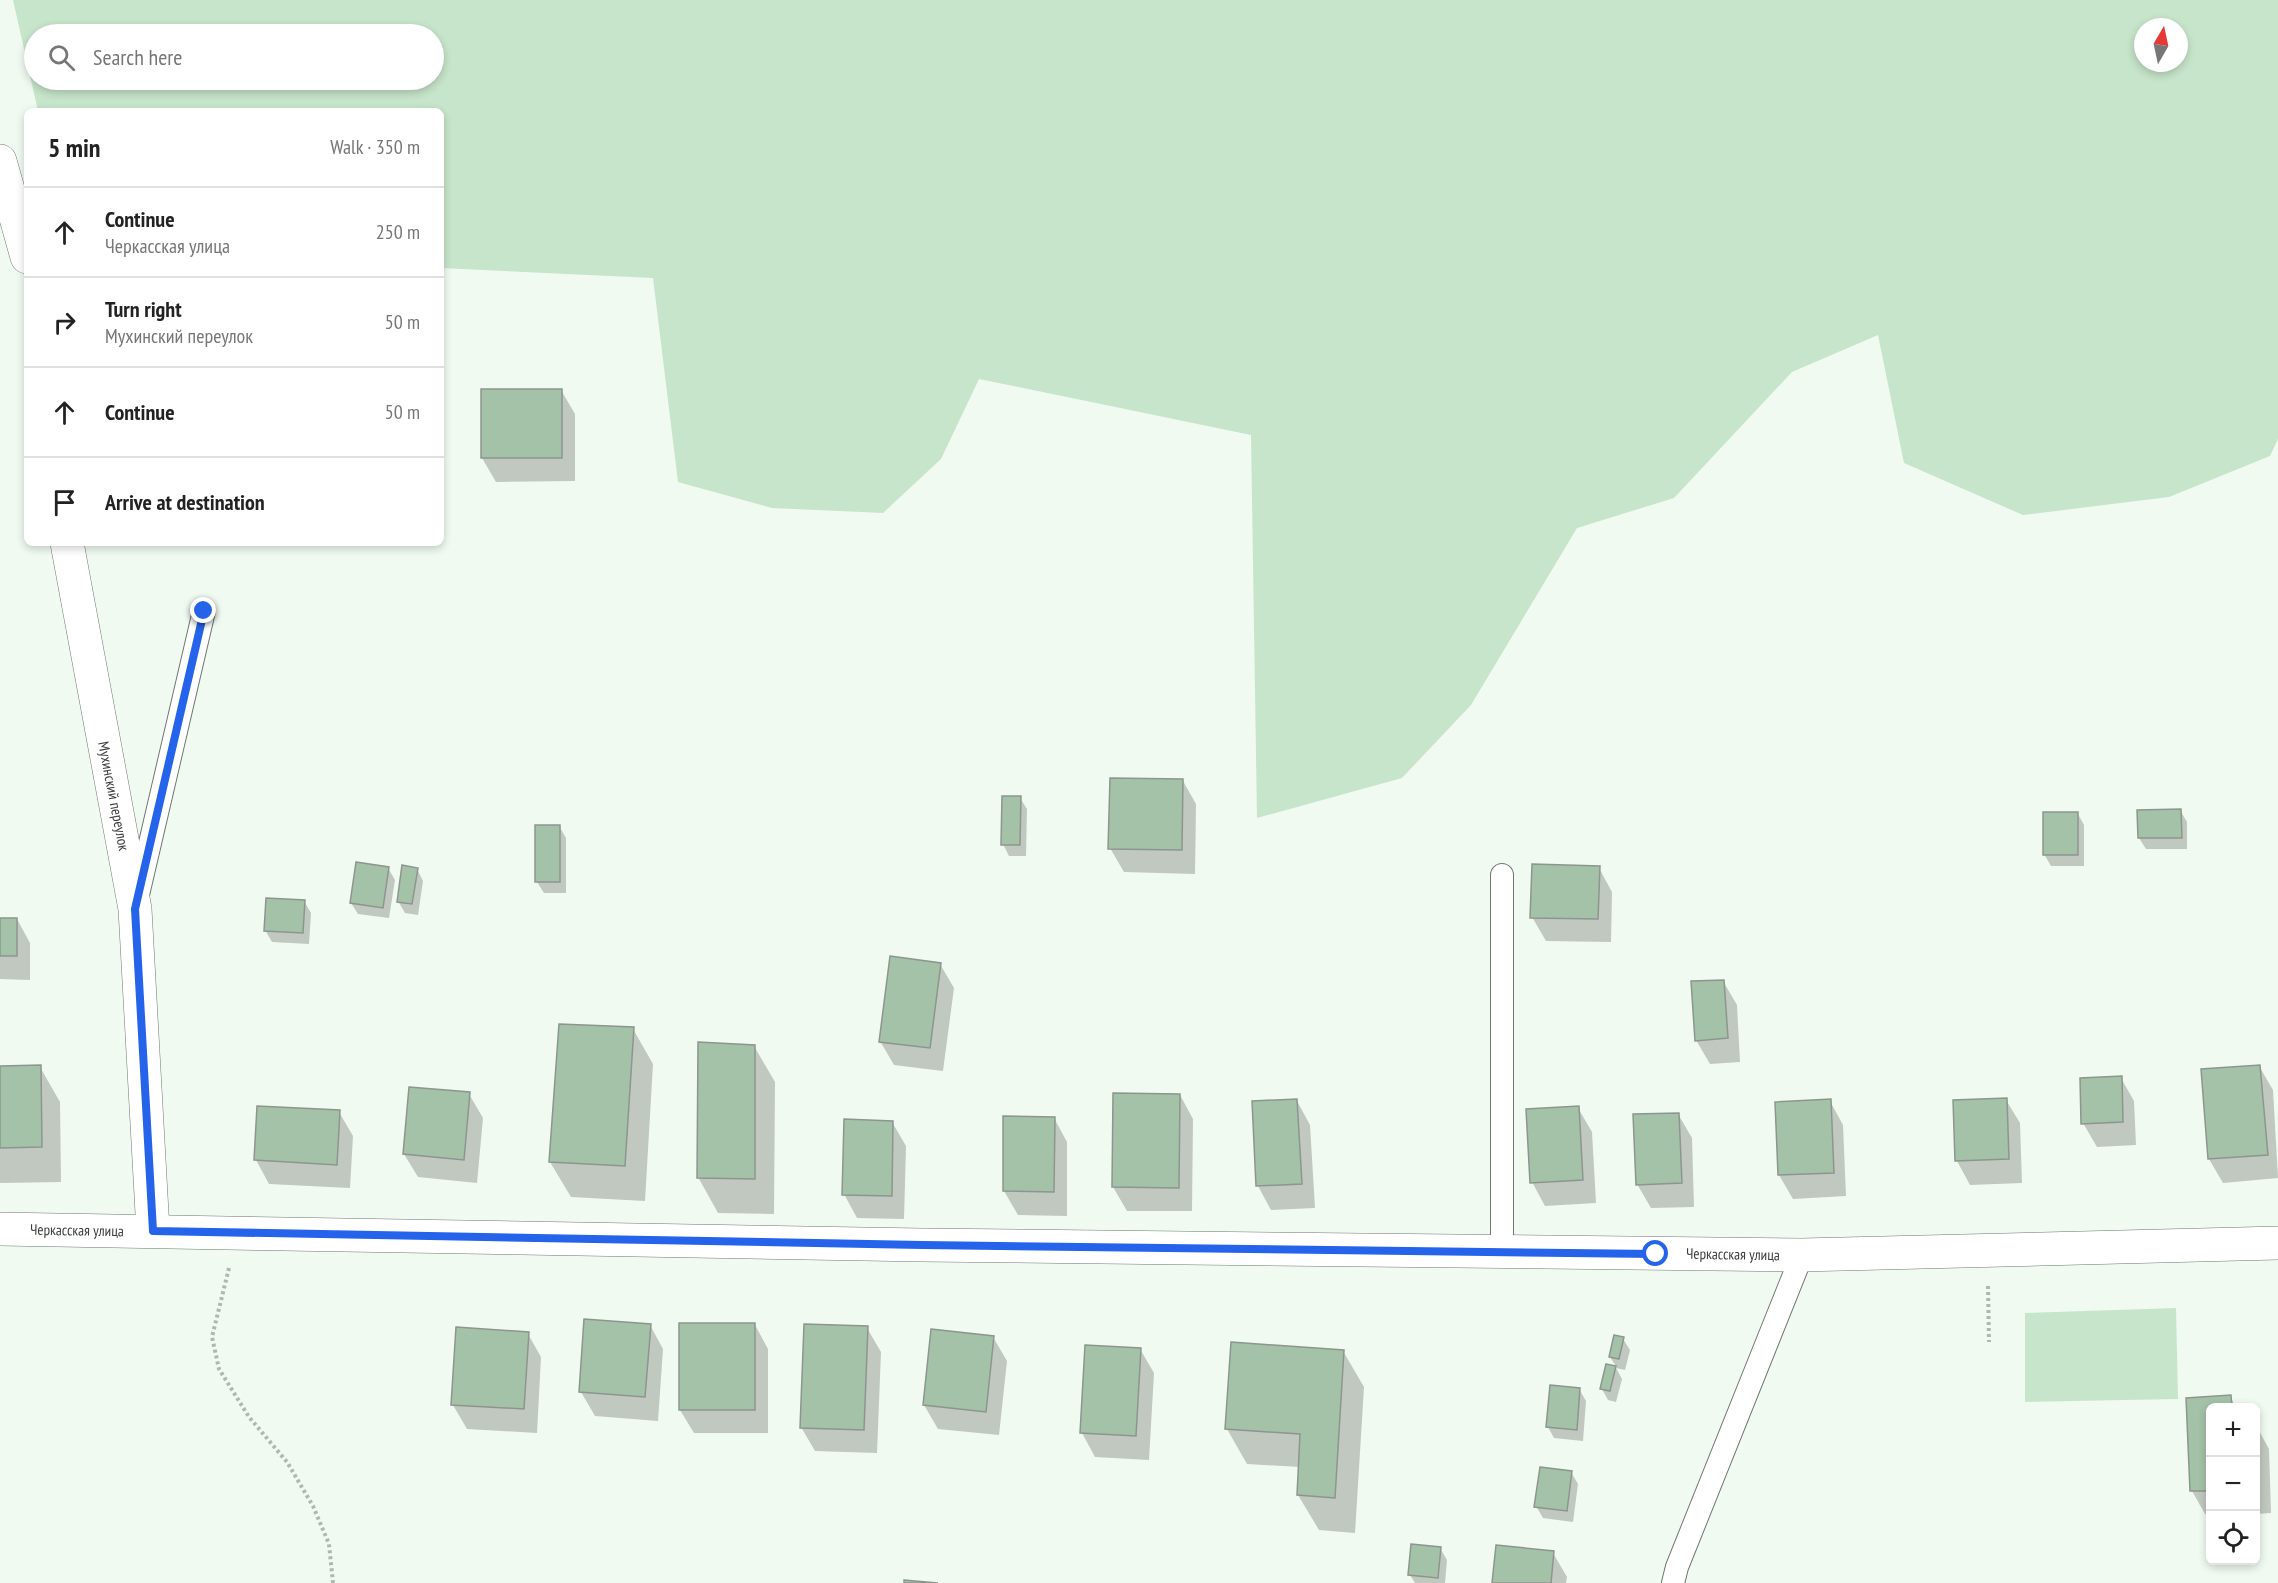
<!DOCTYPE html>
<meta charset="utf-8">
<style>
body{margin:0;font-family:"PT Sans Narrow",sans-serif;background:#f2f2f2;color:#222}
.controls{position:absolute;right:18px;bottom:18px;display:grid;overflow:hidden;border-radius:9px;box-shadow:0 3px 9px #0003}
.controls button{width:54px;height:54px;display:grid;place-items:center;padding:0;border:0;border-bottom:2px solid #e0e0e0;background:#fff;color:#222;font:30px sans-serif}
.compass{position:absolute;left:2134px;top:18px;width:54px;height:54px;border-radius:50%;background:#fff;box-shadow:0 3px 9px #0003;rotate:9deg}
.stop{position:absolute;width:18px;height:18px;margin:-14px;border:4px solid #2563eb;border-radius:50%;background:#fff}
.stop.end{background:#2563eb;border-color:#fff;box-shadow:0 2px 6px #0008}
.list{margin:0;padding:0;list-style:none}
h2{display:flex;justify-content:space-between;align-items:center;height:78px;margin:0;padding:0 24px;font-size:26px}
h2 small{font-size:20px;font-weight:400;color:#767676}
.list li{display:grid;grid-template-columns:39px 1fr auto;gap:18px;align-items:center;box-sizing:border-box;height:90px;padding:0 24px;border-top:2px solid #e0e0e0}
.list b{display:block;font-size:22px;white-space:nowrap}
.list p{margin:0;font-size:20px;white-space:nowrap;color:#767676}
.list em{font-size:20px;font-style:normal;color:#767676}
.icon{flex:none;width:33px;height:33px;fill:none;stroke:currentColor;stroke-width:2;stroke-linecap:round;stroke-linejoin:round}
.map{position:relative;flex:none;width:2278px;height:1583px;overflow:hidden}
.search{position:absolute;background:#fff;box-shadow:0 3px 9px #0003;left:24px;top:24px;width:420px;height:66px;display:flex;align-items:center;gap:15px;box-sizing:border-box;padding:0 21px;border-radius:33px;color:#767676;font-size:22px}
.panel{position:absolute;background:#fff;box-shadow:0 3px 9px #0003;left:24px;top:108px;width:420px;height:438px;border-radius:9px}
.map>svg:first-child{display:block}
.green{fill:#c7e5ca;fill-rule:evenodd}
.shadow{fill:#0003}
.building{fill:#a4c2a8;stroke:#8d968e;stroke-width:1.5}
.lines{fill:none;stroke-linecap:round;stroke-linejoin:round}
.service-casing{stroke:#6f7770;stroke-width:24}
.minor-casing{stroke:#6f7770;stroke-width:34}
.tertiary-casing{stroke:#6f7770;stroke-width:34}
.path{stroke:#afb7b0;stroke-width:4;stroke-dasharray:3 3;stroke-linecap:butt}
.service{stroke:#fff;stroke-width:22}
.minor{stroke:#fff;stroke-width:33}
.tertiary{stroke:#fff;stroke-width:33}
.route{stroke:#2563eb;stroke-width:8}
.labels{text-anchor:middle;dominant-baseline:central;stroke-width:6;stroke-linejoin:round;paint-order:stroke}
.street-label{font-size:15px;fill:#3a3e3a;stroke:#fff}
</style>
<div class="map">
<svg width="2278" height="1583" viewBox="0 0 2278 1583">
<rect width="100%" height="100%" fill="#f0faf1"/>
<path class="green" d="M13,0H2278V439L2270,456L2169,497L2023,515L1904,463L1878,335L1792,372L1674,498L1577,528L1471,705L1402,778L1257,818L1251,435L979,379L941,459L883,513L772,508L678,482L653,278L441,268V111H38ZM2143,27H2179V63H2143ZM434,34V80H34V34Z
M2176,1308L2178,1399L2025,1402V1313Z"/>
<path class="shadow" d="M561,390L575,414V481L496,482L482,458Z
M1183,781L1196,804L1195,874L1124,872L1110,848Z
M1020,798L1027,809L1026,856H1009L1003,844Z
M2180,810L2187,822V849H2146L2139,838Z
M2078,814L2084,825V866H2051L2044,854Z
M559,826L566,838V893H544L537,882Z
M388,868L395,880L389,918L358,914L351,903Z
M1599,868L1612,892L1611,942L1546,941L1532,917Z
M417,869L423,881L418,915L405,913L398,901Z
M304,901L311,913L309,944L272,942L265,930Z
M0,919H17L30,943V980L0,979Z
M940,964L954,988L943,1071L894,1065L880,1041Z
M1723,981L1737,1005L1740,1062L1710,1064L1696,1040Z
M633,1029L653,1064L645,1201L571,1197L550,1162Z
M754,1046L775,1082L774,1214L718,1213L698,1177Z
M2259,1066L2273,1090L2278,1178L2223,1183L2209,1159Z
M0,1067H40L60,1102L61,1182L0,1183Z
M2121,1078L2134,1101L2136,1145L2097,1147L2083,1123Z
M469,1094L483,1118L477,1183L418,1177L404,1154Z
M1180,1095L1193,1119L1192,1211H1127L1113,1187Z
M2006,1100L2020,1123L2022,1183L1970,1185L1957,1161Z
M1297,1101L1310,1125L1315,1208L1271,1210L1258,1186Z
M1830,1101L1843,1125L1846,1196L1793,1199L1779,1175Z
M1578,1108L1592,1132L1596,1203L1545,1206L1532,1182Z
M339,1112L353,1136L350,1188L269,1184L256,1160Z
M1678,1114L1692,1138L1694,1207L1651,1208L1637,1184Z
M1005,1118H1054L1067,1142V1216L1018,1215L1004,1191Z
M892,1122L906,1146L904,1219L857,1218L844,1194Z
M650,1325L663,1349L658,1421L595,1416L581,1392Z
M755,1325L768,1349V1433H694L680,1410Z
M867,1328L881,1352L877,1453L815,1451L801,1427Z
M528,1334L541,1357L537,1433L467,1429L453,1405Z
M993,1337L1007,1361L999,1435L938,1429L924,1405Z
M1623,1339L1630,1350L1625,1370L1616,1368L1622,1379L1616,1402L1608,1400L1602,1389L1607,1366L1617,1368L1610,1357Z
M1086,1346L1140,1349L1154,1373L1149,1460L1095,1457L1082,1433Z
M1343,1351L1364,1387L1355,1533L1319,1530L1298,1495L1300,1467L1247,1464L1227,1429Z
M1579,1389L1586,1401L1583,1441L1554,1438L1548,1427Z
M2230,1397L2237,1408H2210V1514H2205L2192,1491L2187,1399Z
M2256,1425L2269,1449L2271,1513L2256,1514Z
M1571,1472L1578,1484L1573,1522L1543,1518L1536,1506Z
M1440,1548L1447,1560L1445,1583H1415L1410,1575Z
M1553,1553L1567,1577L1566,1583H1493Z"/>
<path class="building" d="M481,389H562V458H481Z
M1110,778L1183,779L1182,850L1108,849Z
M1002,796H1021L1020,845H1001Z
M2181,809L2182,838H2138L2137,810Z
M2043,812H2078V855H2043Z
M535,825H560V882H535Z
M356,862L389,867L383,908L350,903Z
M1532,864L1600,866L1598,919L1530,918Z
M402,865L418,868L412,904L397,902Z
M266,898L305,900L303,933L264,931Z
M0,918H17V956H0Z
M890,956L941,963L930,1048L879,1042Z
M1724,980L1728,1038L1695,1041L1691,981Z
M559,1024L634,1027L625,1166L549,1162Z
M698,1042L755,1045V1179L697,1178Z
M41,1065L42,1147L0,1148V1066Z
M2260,1065L2268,1155L2208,1159L2201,1069Z
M2122,1076L2123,1122L2081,1124L2080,1078Z
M409,1087L470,1092L464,1160L403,1154Z
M1113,1093L1180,1094L1179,1188L1112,1187Z
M2007,1098L2009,1159L1955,1161L1953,1100Z
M1297,1099L1302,1184L1256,1186L1252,1101Z
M1831,1099L1834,1173L1778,1175L1775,1102Z
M257,1106L340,1110L337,1165L254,1160Z
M1579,1106L1583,1180L1530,1183L1526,1109Z
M1679,1113L1682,1183L1636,1185L1633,1114Z
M1003,1116L1055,1117L1054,1192L1003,1191Z
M844,1119L893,1121L892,1196L842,1195Z
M584,1319L651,1324L645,1397L579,1392Z
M679,1323H755V1410H679Z
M804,1324L868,1326L864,1430L800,1428Z
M456,1327L529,1332L524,1409L451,1405Z
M931,1329L994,1336L986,1412L923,1405Z
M1614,1335L1624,1337L1619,1359L1609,1357Z
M1231,1342L1344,1350L1335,1498L1297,1495L1300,1434L1225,1429Z
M1085,1345L1141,1348L1136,1436L1080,1433Z
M1606,1364L1616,1366L1610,1391L1600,1389Z
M1550,1385L1580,1388L1577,1430L1546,1427Z
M2231,1395L2232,1408H2210V1491H2190L2186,1398Z
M2256,1423L2258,1490H2256Z
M1540,1467L1572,1471L1567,1511L1534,1507Z
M1411,1544L1441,1547L1438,1578L1408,1575Z
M1496,1545L1554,1551L1551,1583H1492Z
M904,1580L938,1583H904Z"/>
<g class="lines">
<defs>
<path id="service" d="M1502,875V1251
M137,899L204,611
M1673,1583L1677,1567L1802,1255"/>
<path id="minor" d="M0,161L27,257
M67,543L135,909L153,1231"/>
<path id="tertiary" d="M0,1229L922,1245L1802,1255L2278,1243"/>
</defs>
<use href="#service" class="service-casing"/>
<use href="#minor" class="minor-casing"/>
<use href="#tertiary" class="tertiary-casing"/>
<path class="path" d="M229,1268L212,1337L219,1369L249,1417L287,1462L313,1506L329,1544L333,1583
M1988,1286L1989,1342"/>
<use href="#service" class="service"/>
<use href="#minor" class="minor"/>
<use href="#tertiary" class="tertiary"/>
</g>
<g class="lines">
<path class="route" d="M204,611L135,909L153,1231L922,1245L1656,1254"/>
</g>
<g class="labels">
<g class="street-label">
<text transform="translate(114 796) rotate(79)">Мухинский переулок</text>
<text transform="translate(77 1230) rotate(1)">Черкасская улица</text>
<text transform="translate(1733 1254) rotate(1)">Черкасская улица</text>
</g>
</g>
</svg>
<div class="controls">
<button>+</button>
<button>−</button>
<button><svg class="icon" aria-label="locate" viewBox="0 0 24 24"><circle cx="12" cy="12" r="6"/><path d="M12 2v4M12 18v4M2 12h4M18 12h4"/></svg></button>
</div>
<svg class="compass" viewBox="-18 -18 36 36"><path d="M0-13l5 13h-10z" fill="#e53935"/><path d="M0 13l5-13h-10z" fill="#767676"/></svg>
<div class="stop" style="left:1656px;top:1254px"></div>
<div class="stop end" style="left:204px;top:611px"></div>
<div class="search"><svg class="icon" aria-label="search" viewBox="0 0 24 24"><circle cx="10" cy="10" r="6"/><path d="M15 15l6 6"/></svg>Search here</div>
<section class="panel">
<h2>5 min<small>Walk · 350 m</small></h2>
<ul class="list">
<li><svg class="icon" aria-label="ahead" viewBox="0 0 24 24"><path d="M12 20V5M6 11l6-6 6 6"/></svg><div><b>Continue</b><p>Черкасская улица</p></div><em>250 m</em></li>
<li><svg class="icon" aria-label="right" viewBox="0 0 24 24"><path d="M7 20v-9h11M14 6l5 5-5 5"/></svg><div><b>Turn right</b><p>Мухинский переулок</p></div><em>50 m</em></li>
<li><svg class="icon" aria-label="ahead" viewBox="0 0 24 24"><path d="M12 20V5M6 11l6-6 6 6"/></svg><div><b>Continue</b></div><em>50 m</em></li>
<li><svg class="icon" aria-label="arrive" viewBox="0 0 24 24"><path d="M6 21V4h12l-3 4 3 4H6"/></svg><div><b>Arrive at destination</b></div></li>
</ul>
</section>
</div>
